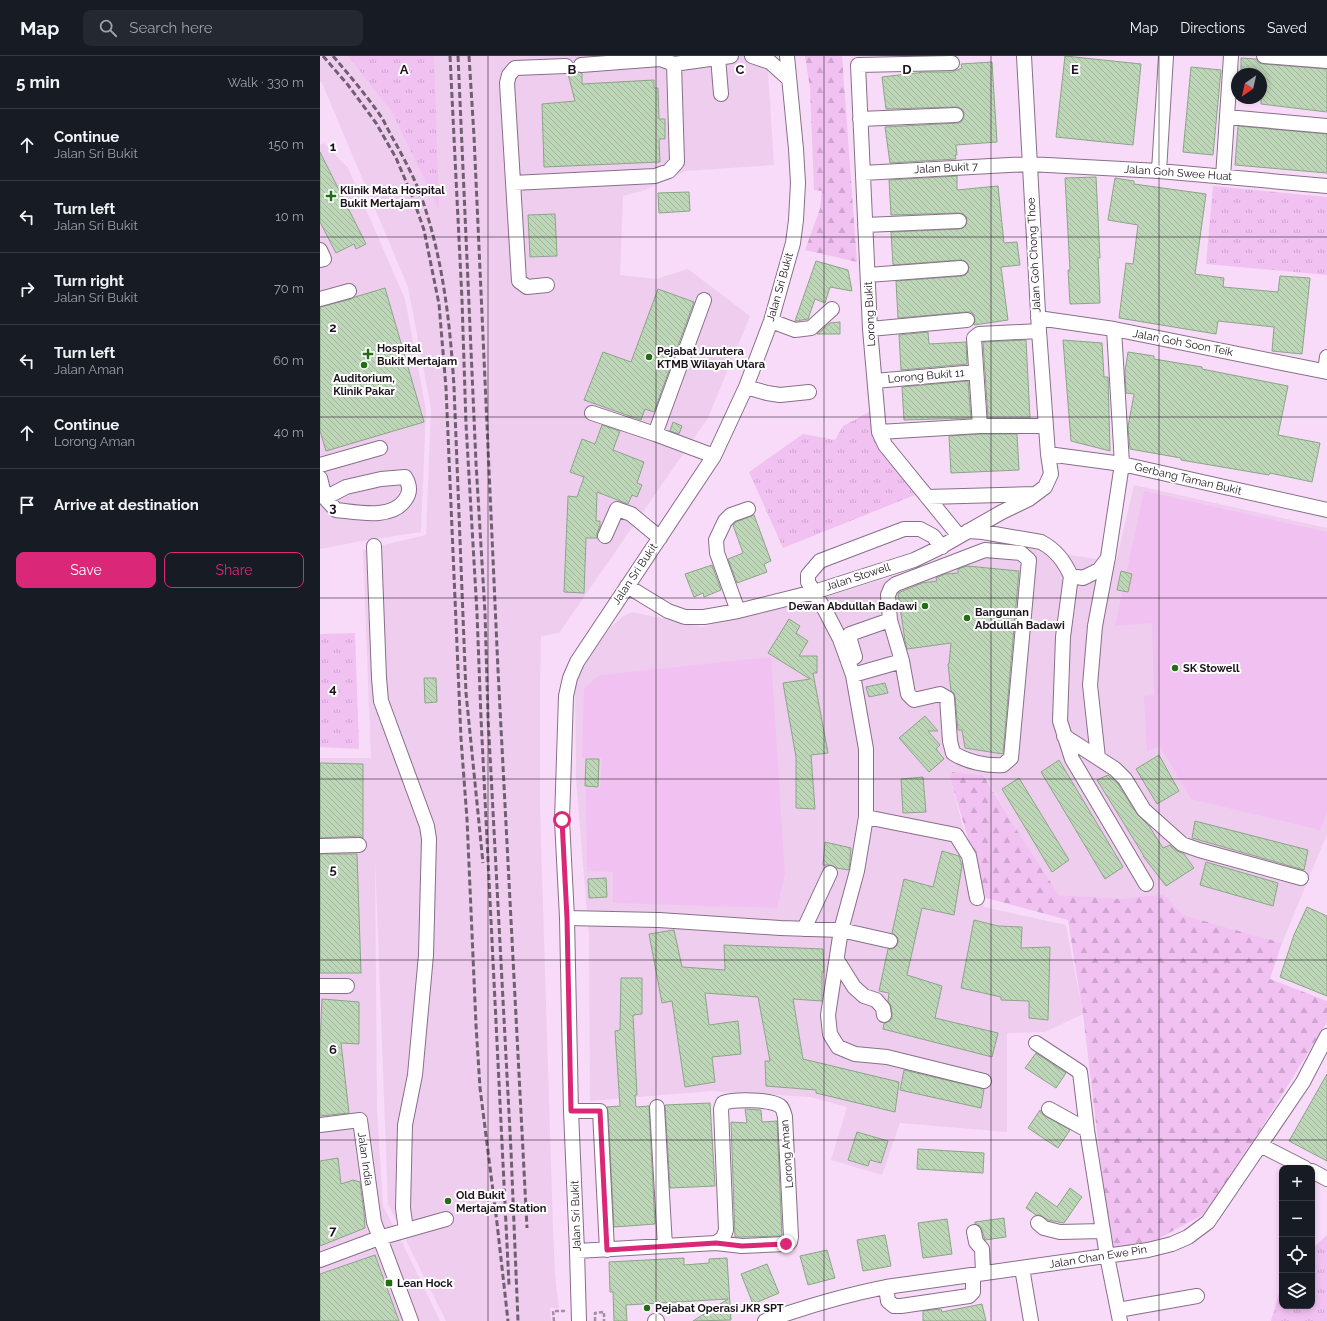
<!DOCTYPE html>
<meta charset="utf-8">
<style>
body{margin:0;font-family:Raleway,sans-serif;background:#242831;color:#f1f3f6}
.controls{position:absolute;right:12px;bottom:12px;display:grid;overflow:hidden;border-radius:8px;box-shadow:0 2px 6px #0003}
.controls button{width:36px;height:36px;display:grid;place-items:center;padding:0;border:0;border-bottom:1px solid #363941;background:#171b24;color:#f1f3f6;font:20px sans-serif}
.compass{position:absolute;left:911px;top:12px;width:36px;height:36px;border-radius:50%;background:#171b24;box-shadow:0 2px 6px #0003;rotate:214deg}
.stop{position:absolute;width:12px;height:12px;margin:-9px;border:3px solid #db2777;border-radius:50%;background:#fff}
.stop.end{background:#db2777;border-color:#fff;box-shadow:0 1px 4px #0008}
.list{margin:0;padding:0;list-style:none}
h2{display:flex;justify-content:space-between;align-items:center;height:52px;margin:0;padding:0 16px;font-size:17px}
h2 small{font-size:13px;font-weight:400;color:#9ea1a6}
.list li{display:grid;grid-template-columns:26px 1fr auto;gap:12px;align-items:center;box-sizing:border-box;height:72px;padding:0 16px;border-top:1px solid #363941}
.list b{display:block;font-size:15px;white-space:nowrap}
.list p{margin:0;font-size:13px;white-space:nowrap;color:#9ea1a6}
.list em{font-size:13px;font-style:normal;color:#9ea1a6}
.actions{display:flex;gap:8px;padding:12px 16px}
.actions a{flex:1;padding:9px 0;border:1px solid #db2777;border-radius:8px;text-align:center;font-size:14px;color:#db2777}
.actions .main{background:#db2777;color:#fff}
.icon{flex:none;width:22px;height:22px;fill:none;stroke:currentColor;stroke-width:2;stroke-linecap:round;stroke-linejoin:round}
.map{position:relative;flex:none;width:1007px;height:1265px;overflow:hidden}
header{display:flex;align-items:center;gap:24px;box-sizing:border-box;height:56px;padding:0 20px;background:#171b24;border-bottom:1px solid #363941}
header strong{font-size:19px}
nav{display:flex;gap:22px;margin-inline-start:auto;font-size:14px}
.search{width:280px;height:36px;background:#242831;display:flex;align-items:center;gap:10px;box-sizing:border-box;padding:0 14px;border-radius:8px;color:#9ea1a6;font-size:15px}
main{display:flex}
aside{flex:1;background:#171b24}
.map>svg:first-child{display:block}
.built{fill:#efcdef}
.grass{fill:url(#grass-tufts)}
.forest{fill:url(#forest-firs)}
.pitch{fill:#f1c1f2}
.building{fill:url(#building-back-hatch);stroke:#8ca588}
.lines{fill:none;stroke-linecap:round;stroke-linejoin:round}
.minor-casing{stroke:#886f89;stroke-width:16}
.path{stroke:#a58fa5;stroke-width:2.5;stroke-dasharray:4 2;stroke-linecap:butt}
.minor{stroke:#fff;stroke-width:14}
.rail{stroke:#705f70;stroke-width:3;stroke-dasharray:6 3;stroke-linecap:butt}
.route{stroke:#db2777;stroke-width:5}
.grid{fill:none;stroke:#1d131d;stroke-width:1;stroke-opacity:0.55}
.poi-dot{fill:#226f13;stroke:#fff;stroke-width:1.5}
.labels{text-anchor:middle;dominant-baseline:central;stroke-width:4;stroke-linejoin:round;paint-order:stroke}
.street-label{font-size:11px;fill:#1d131d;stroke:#fff}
.poi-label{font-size:11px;font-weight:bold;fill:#1d131d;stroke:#fff;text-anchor:start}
.grid-label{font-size:13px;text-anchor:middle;font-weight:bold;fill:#1d131d;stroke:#fff;stroke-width:4;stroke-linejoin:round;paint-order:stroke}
</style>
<header>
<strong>Map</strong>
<div class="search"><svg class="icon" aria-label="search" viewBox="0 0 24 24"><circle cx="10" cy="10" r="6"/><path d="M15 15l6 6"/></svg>Search here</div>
<nav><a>Map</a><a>Directions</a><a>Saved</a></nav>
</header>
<main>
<aside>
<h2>5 min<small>Walk · 330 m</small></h2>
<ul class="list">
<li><svg class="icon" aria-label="ahead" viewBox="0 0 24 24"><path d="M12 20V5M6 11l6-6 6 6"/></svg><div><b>Continue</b><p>Jalan Sri Bukit</p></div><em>150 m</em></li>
<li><svg class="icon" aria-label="left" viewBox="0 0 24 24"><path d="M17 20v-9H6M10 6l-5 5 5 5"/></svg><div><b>Turn left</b><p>Jalan Sri Bukit</p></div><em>10 m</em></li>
<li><svg class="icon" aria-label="right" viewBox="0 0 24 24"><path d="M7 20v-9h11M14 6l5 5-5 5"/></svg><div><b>Turn right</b><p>Jalan Sri Bukit</p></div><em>70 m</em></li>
<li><svg class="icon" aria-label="left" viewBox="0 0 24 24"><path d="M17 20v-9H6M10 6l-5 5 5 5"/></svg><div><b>Turn left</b><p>Jalan Aman</p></div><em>60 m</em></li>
<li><svg class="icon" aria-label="ahead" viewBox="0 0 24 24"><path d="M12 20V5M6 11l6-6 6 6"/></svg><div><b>Continue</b><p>Lorong Aman</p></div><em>40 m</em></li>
<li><svg class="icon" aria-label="arrive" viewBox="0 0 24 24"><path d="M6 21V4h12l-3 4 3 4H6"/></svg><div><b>Arrive at destination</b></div></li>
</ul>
<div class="actions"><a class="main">Save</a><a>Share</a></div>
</aside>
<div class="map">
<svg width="1007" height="1265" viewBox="0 0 1007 1265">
<defs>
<pattern id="grass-tufts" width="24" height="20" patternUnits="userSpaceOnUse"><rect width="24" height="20" fill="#f1c1f2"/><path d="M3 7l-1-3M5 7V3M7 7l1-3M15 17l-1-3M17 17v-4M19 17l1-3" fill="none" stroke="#cea5cf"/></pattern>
<pattern id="forest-firs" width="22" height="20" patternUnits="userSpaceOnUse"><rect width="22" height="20" fill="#f1c1f2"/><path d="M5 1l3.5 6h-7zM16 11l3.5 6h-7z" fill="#cea5cf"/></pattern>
<pattern id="building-back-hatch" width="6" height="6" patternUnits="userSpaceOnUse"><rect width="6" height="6" fill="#bdd6b8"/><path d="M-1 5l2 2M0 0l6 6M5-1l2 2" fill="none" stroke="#a2b79e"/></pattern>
</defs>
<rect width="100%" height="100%" fill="#f8dbf8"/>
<path class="built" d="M0,0H447L454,109L365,115L325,134L303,140L300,219L336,223L368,213L430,260L388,362L239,577L221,580L220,628V753L233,1172L235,1219L239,1252H230L231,1265H126L68,1148L55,801L57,1053L63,1150L83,1188L120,1265H0V702H51L43,494L106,479L111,353L88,231L2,27L0,25Z
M4,87L28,112L85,243L106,354L101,476L42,485L0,493V89Z
M814,429L1007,472V778L962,887L863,859L844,838L803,844L739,839L693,768L664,719L632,716L630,722L664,851L746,869L763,958L725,976L687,977V1076L580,1067L562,1119L511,1104L527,1051L490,1041L392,1035L270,1045L269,882L256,723L255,625L274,595L291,571L302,561L312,556L382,571L506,541L612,508L665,486L796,506Z"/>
<path class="grass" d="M28,0H114L119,154L72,56Z
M893,130L1007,141V219L886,208Z
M551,355L558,392L595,439L463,492L429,416L483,378L515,384L523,370Z
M35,577L39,693L0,691V578Z
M1007,1179V1265H951L962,1227V1250H992V1193Z"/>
<path class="forest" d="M485,0H522L537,206L485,194L500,153L502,135L494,134L490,32Z
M632,716L663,719L693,768L739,839L802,843L844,838L863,859L962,887L950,923L1007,945V966L890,1155L830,1187L791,1193L763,958L748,864L666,842L630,722Z"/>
<path class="pitch" d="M824,435L1007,476V755L1000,774L871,743L840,690L827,695L824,640L834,639L832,567L795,570Z
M451,601L465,818L457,852L293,847V816L267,815L266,732L280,733L282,703L262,702L264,632L280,619Z"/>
<path class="building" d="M745,0L821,8L813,89L736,81Z
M921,2L936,3L939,7L943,8L1007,13V56L941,48V18H921Z
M672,6L677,86L636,89L637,99H635L636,103L570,107L565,71L637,67L641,66L643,63L644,58L643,54L640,52L636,51L566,53L562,21L605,16H632L642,12L641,8Z
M871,11L901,14L893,99L863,96Z
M254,13L257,16L262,17V28L334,24V32H338L339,63H345V83H339L340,106L224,111L222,48L255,45L248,18Z
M918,70L1007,78V117L915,109Z
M0,96L46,188L36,193L34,188L16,197L0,166Z
M637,120V134L678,130L684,187L697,186L700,209L681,211L688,264L654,269L655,264L654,259L651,256H646L578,262L576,225L642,220L645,219L648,216L649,211L648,208L645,205L640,204L573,209L571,176L639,173L643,172L646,169L647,164L646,161L643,158L639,157L571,159L569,124Z
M776,121L780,202H778L780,247L750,248L748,214H750L745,122Z
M795,122L814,125V128L886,138L875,218L904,222L903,231L958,236L960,220L990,222L982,298L952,295L954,271L898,265L896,278L799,262L806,207L813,208L818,169L788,164Z
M369,136L370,155L339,157L338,137Z
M235,158L237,200L210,201L208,159Z
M496,205L528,214L532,235L510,231L505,247L495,243L488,263L476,265H475Z
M65,232L104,366L6,395L0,375V251L31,243L35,241Z
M338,233L374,246L334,356L325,353L321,364L264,344L283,296L311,306Z
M520,266V278H497L510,267Z
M608,276L609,288L646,286L647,308L581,314L579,279Z
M706,284L710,362H668L663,286Z
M743,284L782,287L784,321H788L790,395L751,385Z
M808,296L834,300V303L882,311V313L968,330L958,379L1000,387L992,426L950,417L949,419L861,404V402L810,393L808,371L814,338L806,337L805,315Z
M648,325L651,362L584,364L582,331Z
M353,366L362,370L359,378L350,375Z
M282,369L300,375L293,394L324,406L317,427L322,429L317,441L312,439L308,448L277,436L276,465H280V470L277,477V482H266L264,537L244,536L248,440L257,441L264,421L250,416L262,383L275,388Z
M660,378H697L699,414L631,417L629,380Z
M434,459L451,505L444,508L447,516L417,527L408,503L423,497L413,469L416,466Z
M392,509L401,534L384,541L383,537L374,541L365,518Z
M647,510L699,515L683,698L645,692L642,674H638L635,641L634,637L631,635L628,608H629L631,587L587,593L585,585L578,537L602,527L617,525L616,522L625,518L638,517V513Z
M801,515L812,518L808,536L797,534Z
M469,563L480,570L476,577L488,585L479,600H497V617H493L508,697L491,699L495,753L476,752V701L463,627L490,623L448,597Z
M104,622H116L117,646L105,647Z
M565,627L568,637L549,641L546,631Z
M605,660L618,675H608L620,689L616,693L624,703L609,716L579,682Z
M839,699L859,735L837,748L816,713Z
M266,703H279L278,731L265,730Z
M739,704L803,811L785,823L721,716Z
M0,707L43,708V782L39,780L0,782Z
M788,719L798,728L817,758L829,770L843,792L850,789L857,795L864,798L874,812L846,830L823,800H824L777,724Z
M603,721L606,756L583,757L581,723Z
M699,722L749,804L732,816L682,733Z
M875,765L988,794L984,814L872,782Z
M505,786L531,792L529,814L516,812L510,809H503Z
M622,795L639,800L642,810L634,859L602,852L587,919L622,930L615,962L678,977L672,1001L563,973L564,967L570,965L572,962V958L571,950L568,945L569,937L559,935L568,893H573L576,890L578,887V882L575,879L572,877L584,823L613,831Z
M0,798H37L41,917H0Z
M886,806L958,827L953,850L880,829Z
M286,822L287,841L269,842L268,823Z
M987,851L1007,860V940L960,921L974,879Z
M654,864L678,870L702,871L701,892L730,891L728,964L709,962V945L681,944V941L641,932Z
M354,874L362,911L405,914L404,889L503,893L504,916H502V945L473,943L483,1003L579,1026L575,1056L496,1037V1034L446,1030L445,1005H450L438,941L385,937L389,969L418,965L421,998L392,1001L395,1026L365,1031L352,945L342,947L329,878Z
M301,922H322V958L313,959L317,1039H315L316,1051L329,1050L335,1168L294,1171L288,1055L287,1051L300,1050L295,975L300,974Z
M2,943L39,946V988L21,987L29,1057L0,1060V986Z
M716,997L746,1017L736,1032L705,1012Z
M584,1014L664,1033L661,1052L580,1034Z
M1007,1018V1105L969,1085Z
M390,1047L395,1130L350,1132L345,1049Z
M425,1053L441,1054L442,1066L457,1065L462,1180L422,1181H415L411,1066L427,1067Z
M720,1054L725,1060L750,1074L738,1092L708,1072Z
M537,1076L568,1085L561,1107L550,1104L548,1110L528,1104Z
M598,1093L664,1097L663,1117L597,1113Z
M18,1102L21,1128L33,1124L40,1126L44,1157L45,1172L0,1190V1105Z
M750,1132L762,1141L744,1167L728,1164L720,1159H716L706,1152L716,1136L737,1151Z
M684,1162L686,1181L665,1184L661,1171L655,1168V1166Z
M627,1163L632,1198L603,1202L598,1167Z
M565,1179L571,1210L543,1215L537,1184Z
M507,1194L515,1222L488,1229L480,1200Z
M55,1199L79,1265H0V1218Z
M364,1202V1209L389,1207V1203L407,1202L411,1264L373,1265L408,1243L306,1249L307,1265H294L293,1236H290L289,1206Z
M447,1208L459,1237L433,1248L421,1218Z
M662,1248L666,1265H603V1255L621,1253L622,1256Z"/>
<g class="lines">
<defs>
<path id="minor" d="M432,0L450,6L469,23
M944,0L1007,5
M398,1L401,38
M632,7L538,9L550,273L559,376L565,389L639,480
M261,9L340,3L354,8L411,0
M907,61L1007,70
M540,63L636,59
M839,115L846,0
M543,117L709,108L839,115L1007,130
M903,121L911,0
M193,127L335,120L349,115L357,106L354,8
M545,169L639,165
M0,194L4,203L0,204
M548,219L641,212
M227,229L207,231L199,225L187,27L189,19L195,12L246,10
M0,243L29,235
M718,262L794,273L1007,316
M451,265L475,274L491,272L512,253
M550,273L647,264
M1005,315L1007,301
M555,325L656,316
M426,331L447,337L460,339L489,336
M272,357L335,378L394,400
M660,370L654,282L659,278L719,275
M559,376L660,370H725
M335,378L384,244
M728,398L802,408L1007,454
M0,409L60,392
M0,422L5,442L16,454C37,456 71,464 85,444C91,436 90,429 85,421L61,423L26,431L5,442
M607,441L715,438
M648,475L663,476L721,486C736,494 744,505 751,520
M285,480L297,453L311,458L340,482
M54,490L59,622L61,645L107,770L109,783L106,899L95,1019L85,1069L83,1152L86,1174
M622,491L613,480L600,473H584L500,505L488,519V526L506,556L520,583L533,619L546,693V761L537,815L521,874L508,959L510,978L518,991L535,998L567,1001L664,1025
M665,494L701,497L709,504L691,702L683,709C666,710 647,706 633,697L630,685L627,642L620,638L594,644L588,638L582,605L570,564L568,539L571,532L576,528Z
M788,502L779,514L763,522L751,520L743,581L740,665L752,703L826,828
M307,530L348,555L365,561H384L418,555L494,536L594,504L617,493L682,456L709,443L725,431L731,418L728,398L719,275L704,0
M418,555L397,497L396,484L405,465L411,459L428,453
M535,601L530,584V578L570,564
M533,619L582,605
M744,680L795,713L805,723L824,754L862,788L879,794L981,822
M778,702L770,629L775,570L788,501L802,408L794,273
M546,761L636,779L649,800L657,842
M0,790L39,789
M247,862L339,864L460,872L521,874L570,885
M484,873L510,817
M517,904L534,931L544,940L556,944L563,952L564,959
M0,930H27
M716,987L760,1016L767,1074L787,1200L800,1265
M337,1051L345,1190
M729,1053L767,1074
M251,1055H280L287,1194
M0,1069L40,1064L54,1166L91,1265
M940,1089L985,1112
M992,1115L1007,1123
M718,1167L724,1172L740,1176L783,1175
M654,1176L656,1186L662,1193L663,1217
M257,1195L396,1187L403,1182L406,1174L401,1053L403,1047C414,1043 450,1043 460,1050C463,1052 464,1057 465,1061L471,1181L470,1186L467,1188L422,1190L396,1187
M0,1204L59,1182L126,1163
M702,1212L711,1265
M566,1231L568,1245L574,1250H581L649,1240L653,1236V1219
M798,1254L877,1240
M259,1265L257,1195L251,1055L247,862L242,764L246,640L250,622L257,606L394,400L426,331L451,265L473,187L476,164L478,127L476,93L467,0
M335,1265H337
M445,1265C485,1251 525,1239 566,1231L828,1194L852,1188L868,1181L888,1166L983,1026L1007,980"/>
</defs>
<use href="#minor" class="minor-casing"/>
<path class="path" d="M234,1265L233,1255H247
M275,1265V1257L284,1256V1265"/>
<use href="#minor" class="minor"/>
<path class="rail" d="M3,0L28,29L56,67L76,102L93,142L104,174L119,248L126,332L141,683L147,763L156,969L160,1032L177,1167L188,1265
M13,0C30,20 47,40 62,62C66,69 70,78 75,86C84,103 94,121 101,140C123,202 130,266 134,331L146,637L163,807
M130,0L142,244L146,368L157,557L161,662L189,1229
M138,0L156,407L165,557L168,661L191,1095L198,1265
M149,0L154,80L178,614L207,1172"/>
</g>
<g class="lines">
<path class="route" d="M242,764L247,862L251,1055H280L287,1194L396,1187L422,1190L466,1188"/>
</g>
<path class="grid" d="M168,0V1265M336,0V1265M504,0V1265M671,0V1265M839,0V1265M0,181H1007M0,361H1007M0,542H1007M0,723H1007M0,904H1007M0,1084H1007"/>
<g class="poi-dot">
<path d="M9 134h4v4h4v4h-4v4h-4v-4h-4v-4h4z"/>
<path d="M46 292h4v4h4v4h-4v4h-4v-4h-4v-4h4z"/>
<circle cx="329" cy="301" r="4"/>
<circle cx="44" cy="309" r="4"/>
<circle cx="605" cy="550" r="4"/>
<circle cx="647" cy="562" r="4"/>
<circle cx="855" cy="612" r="4"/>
<circle cx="128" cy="1145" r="4"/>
<rect x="65" y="1223" width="8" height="8" rx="2"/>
<circle cx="327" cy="1252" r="4"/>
</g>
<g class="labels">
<g class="street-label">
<text transform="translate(626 112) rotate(-3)">Jalan Bukit 7</text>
<text transform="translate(858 117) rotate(4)">Jalan Goh Swee Huat</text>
<text transform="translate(714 199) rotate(-93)">Jalan Goh Chong Thoe</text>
<text transform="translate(460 231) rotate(-74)">Jalan Sri Bukit</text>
<text transform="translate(550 258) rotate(-93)">Lorong Bukit</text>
<text transform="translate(863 287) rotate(11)">Jalan Goh Soon Teik</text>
<text transform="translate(606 320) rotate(-5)">Lorong Bukit 11</text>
<text transform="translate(868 423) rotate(13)">Gerbang Taman Bukit</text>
<text transform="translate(315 518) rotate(-56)">Jalan Sri Bukit</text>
<text transform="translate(538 521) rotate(-18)">Jalan Stowell</text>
<text transform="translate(467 1098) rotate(-94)">Lorong Aman</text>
<text transform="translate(45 1103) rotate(82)">Jalan India</text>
<text transform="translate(256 1160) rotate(-92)">Jalan Sri Bukit</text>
<text transform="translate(778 1201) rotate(-9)">Jalan Chan Ewe Pin</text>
</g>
<g class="poi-label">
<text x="20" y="134">Klinik Mata Hospital<tspan x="20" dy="13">Bukit Mertajam</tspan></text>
<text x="57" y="292">Hospital<tspan x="57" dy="13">Bukit Mertajam</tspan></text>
<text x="337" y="295">Pejabat Jurutera<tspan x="337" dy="13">KTMB Wilayah Utara</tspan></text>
<text x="44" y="322" text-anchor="middle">Auditorium,<tspan x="44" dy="13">Klinik Pakar</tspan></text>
<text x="597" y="550" text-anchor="end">Dewan Abdullah Badawi</text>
<text x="655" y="556">Bangunan<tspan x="655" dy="13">Abdullah Badawi</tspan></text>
<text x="863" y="612">SK Stowell</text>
<text x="136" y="1139">Old Bukit<tspan x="136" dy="13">Mertajam Station</tspan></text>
<text x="77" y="1227">Lean Hock</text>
<text x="335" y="1252">Pejabat Operasi JKR SPT</text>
</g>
</g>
<g class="grid-label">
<text x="84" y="18">A</text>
<text x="252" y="18">B</text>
<text x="420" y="18">C</text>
<text x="587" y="18">D</text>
<text x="755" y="18">E</text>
<text x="13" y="95">1</text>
<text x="13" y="276">2</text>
<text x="13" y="456">3</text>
<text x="13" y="637">4</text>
<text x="13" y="818">5</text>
<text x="13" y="998">6</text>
<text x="13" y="1179">7</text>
</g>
</svg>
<div class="controls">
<button>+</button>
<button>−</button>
<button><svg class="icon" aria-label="locate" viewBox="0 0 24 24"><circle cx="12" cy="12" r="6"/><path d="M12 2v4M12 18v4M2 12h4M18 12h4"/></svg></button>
<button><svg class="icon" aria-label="layers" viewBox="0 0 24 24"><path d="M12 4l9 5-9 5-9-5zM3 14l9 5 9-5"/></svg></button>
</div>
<svg class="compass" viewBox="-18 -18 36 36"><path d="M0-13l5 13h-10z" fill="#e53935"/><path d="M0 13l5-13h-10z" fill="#9ea1a6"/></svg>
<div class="stop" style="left:242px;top:764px"></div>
<div class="stop end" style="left:466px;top:1188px"></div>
</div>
</main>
